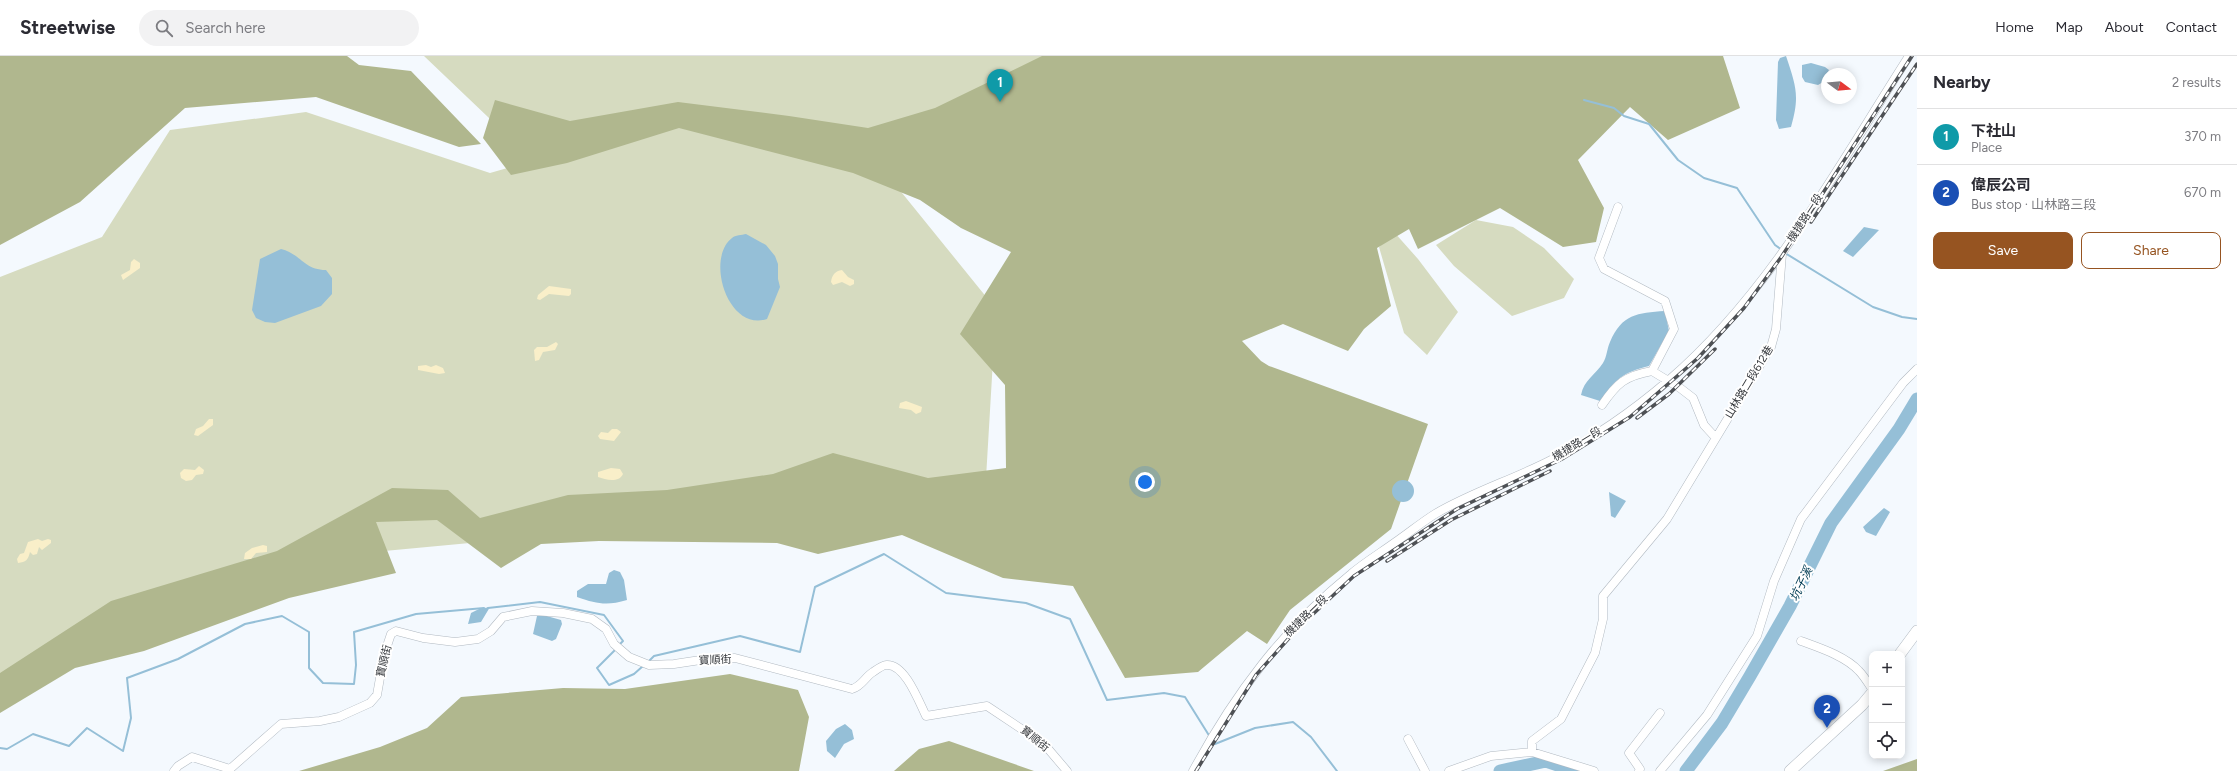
<!DOCTYPE html>
<meta charset="utf-8">
<style>
body{margin:0;font-family:Figtree,"Noto Sans TC",sans-serif;background:#f2f2f3;color:#2b2b33}
.controls{position:absolute;right:12px;bottom:12px;display:grid;overflow:hidden;border-radius:8px;box-shadow:0 2px 10px #0003}
.controls button{width:36px;height:36px;display:grid;place-items:center;padding:0;border:0;border-bottom:1px solid #e1e1e2;background:#fff;color:#2b2b33;font:20px sans-serif}
.compass{position:absolute;left:1821px;top:12px;width:36px;height:36px;border-radius:50%;background:#fff;box-shadow:0 2px 10px #0003;rotate:106deg}
.you{position:absolute;left:1145px;top:426px;width:14px;height:14px;margin:-10px;border:3px solid #fff;border-radius:50%;background:#1a73e8;box-shadow:0 0 0 6px #1a73e833}
.badge{display:grid;place-items:center;width:26px;height:26px;border-radius:50%;background:#965421;color:#fff;font-size:13px;font-weight:700}
.pin{position:absolute;translate:-50% -33px;filter:drop-shadow(0 1px 2px #0008)}
.pin::after{content:'';position:absolute;top:21px;width:14px;height:12px;background:inherit;clip-path:polygon(0 0,100% 0,50% 100%)}
.list{margin:0;padding:0;list-style:none}
h2{display:flex;justify-content:space-between;align-items:center;height:52px;margin:0;padding:0 16px;font-size:17px}
h2 small{font-size:13px;font-weight:400;color:#7c7c81}
.list li{display:grid;grid-template-columns:26px 1fr auto;gap:12px;align-items:center;box-sizing:border-box;height:56px;padding:0 16px;border-top:1px solid #e1e1e2}
.list b{display:block;font-size:15px;white-space:nowrap}
.list p{margin:0;font-size:13px;white-space:nowrap;color:#7c7c81}
.list em{font-size:13px;font-style:normal;color:#7c7c81}
.actions{display:flex;gap:8px;padding:12px 16px}
.actions a{flex:1;padding:9px 0;border:1px solid #965421;border-radius:8px;text-align:center;font-size:14px;color:#965421}
.actions .main{background:#965421;color:#fff}
.icon{flex:none;width:22px;height:22px;fill:none;stroke:currentColor;stroke-width:2;stroke-linecap:round;stroke-linejoin:round}
.map{position:relative;flex:none;width:1917px;height:715px;overflow:hidden}
header{display:flex;align-items:center;gap:24px;box-sizing:border-box;height:56px;padding:0 20px;background:#fff;border-bottom:1px solid #e1e1e2}
header strong{font-size:19px}
nav{display:flex;gap:22px;margin-inline-start:auto;font-size:14px}
.search{width:280px;height:36px;background:#f2f2f3;display:flex;align-items:center;gap:10px;box-sizing:border-box;padding:0 14px;border-radius:22px;color:#7c7c81;font-size:15px}
main{display:flex}
aside{flex:1;background:#fff}
.map>svg:first-child{display:block}
.green{fill:#d6dbc0}
.forest{fill:#b0b78e}
.sand{fill:#f9efc9}
.water{fill:#95bfd7}
.lines{fill:none;stroke-linecap:round;stroke-linejoin:round}
.stream{stroke:#95bfd7;stroke-width:2}
.river{stroke:#95bfd7;stroke-width:13}
.minor-casing{stroke:#b1b9c1;stroke-width:9}
.secondary-casing{stroke:#b1b9c1;stroke-width:12}
.minor{stroke:#fff;stroke-width:8}
.secondary{stroke:#fff;stroke-width:11}
.rail-casing{stroke:#4e5155;stroke-width:3.5}
.rail{stroke:#fff;stroke-width:2;stroke-dasharray:6;stroke-linecap:butt}
.labels{text-anchor:middle;dominant-baseline:central;stroke-width:4;stroke-linejoin:round;paint-order:stroke}
.street-label{font-size:11px;fill:#36393d;stroke:#fff}
.water-label{font-size:12px;font-style:italic;fill:#003b53;stroke:#fff}
</style>
<header>
<strong>Streetwise</strong>
<div class="search"><svg class="icon" aria-label="search" viewBox="0 0 24 24"><circle cx="10" cy="10" r="6"/><path d="M15 15l6 6"/></svg>Search here</div>
<nav><a>Home</a><a>Map</a><a>About</a><a>Contact</a></nav>
</header>
<main>
<div class="map">
<svg width="1917" height="715" viewBox="0 0 1917 715">
<rect width="100%" height="100%" fill="#f4f9fe"/>
<path class="green" d="M424,0H1088L874,97L676,57L510,82Z
M306,56L490,117L674,65L881,111L996,253L985,439L288,504L0,627V221L102,181L170,74Z
M1476,164L1513,171L1544,192L1574,223L1564,242L1512,260L1454,210L1436,189Z
M1394,176L1418,203L1458,256L1427,299L1404,277L1379,191Z"/>
<path class="forest" d="M0,0H347L359,9L411,15L481,88L459,91L316,41L185,52L80,146L0,189Z
M1042,0H1723L1740,52L1668,84L1630,51L1578,104L1604,152L1596,186L1563,191L1500,152L1418,193L1409,173L1377,192L1391,250L1364,273L1348,295L1283,268L1242,285L1261,305L1269,310L1428,368L1391,473L1290,554L1267,588L1247,575L1198,616L1125,622L1073,530L1003,522L902,479L818,498L777,487L599,485L541,488L501,512L437,464L376,466L396,517L289,542L144,595L75,612L0,657V617L111,545L277,495L392,432L448,434L480,462L568,439L667,434L773,418L833,397L928,422L1006,412L1005,329L960,278L1011,196L961,172L920,144L853,117L679,72L567,107L511,119L483,82L495,44L570,65L678,46L789,60L868,72L935,52Z
M730,618L798,634L809,661L799,715H299L380,691L427,672L461,641L563,632L625,633Z
M949,685L1034,715H894L919,693Z
M1917,703V715H1883Z"/>
<path class="sand" d="M134,203L140,207V212L123,224L121,219L130,214L131,206Z
M842,214L848,221L854,224V228L850,230L842,226L833,229L831,226C832,219 835,215 842,214Z
M549,230L571,233V238L569,240L549,238L540,244L537,243L538,239Z
M556,286L558,288L555,294L543,296L539,304L535,305L534,294L537,291H547Z
M426,309L431,311L436,309L443,312L445,317L439,318L418,314V310Z
M906,345L922,351L921,356L916,358L911,354L899,352L900,347Z
M209,363H213V369L198,380L194,379L196,373L203,370Z
M612,373H617L621,376L614,385L600,383L598,380L601,376L608,377Z
M199,410L204,414L203,418L196,419L192,424L186,425L181,422L180,417L184,413L195,414Z
M611,412L620,413L623,418C619,427 606,424 598,421V416Z
M38,483L42,485L48,483L51,484V487L42,494L39,491L37,498L33,499L30,496C28,504 26,506 18,507L17,503L20,498L24,497L28,486Z
M263,489L267,490V496L256,497L251,503H244L245,497L252,492Z"/>
<path class="water" d="M1786,0C1796,30 1800,40 1791,71L1779,73L1776,64L1778,6L1780,2Z
M1811,7L1825,11L1829,14L1823,26L1818,29L1805,26L1802,21V9Z
M1864,171L1879,174L1853,201L1843,195Z
M746,178L766,189L775,200L778,208V223L780,231L767,263C728,276 705,203 732,182C735,179 742,179 746,178Z
M281,193C301,198 304,214 326,214L332,222V238L321,250L275,267L265,266L256,262L252,254L260,203Z
M1665,255L1669,275L1649,310C1622,317 1617,322 1600,345L1581,339C1584,324 1595,319 1603,307C1607,301 1607,292 1610,286C1622,258 1637,257 1665,255Z
M1392 435a11 11 0 1 1 22 0a11 11 0 1 1-22 0Z
M1609,436L1626,445L1615,462L1611,460Z
M1884,452L1890,456L1876,480L1866,476L1863,471Z
M614,514L620,516L624,524L627,544C607,550 597,548 577,541V535L588,528H606L609,517Z
M490,551L481,566L468,568L471,557L479,553Z
M543,559L561,564L562,568L556,583L552,585L533,578L537,560Z
M845,668L852,674L854,683L844,688L835,702L827,695L826,685L836,673Z"/>
<g class="lines">
<path class="stream" d="M1584,44L1614,52L1624,60L1649,68L1678,104L1704,122L1737,132L1775,189L1782,194
M1785,197L1873,251L1902,261L1917,263
M488,552L540,546L604,559L623,585L619,589
M616,593L597,612L609,629L634,618L643,610
M648,606L654,600L740,580L800,596L815,531L884,498L946,537L1026,547L1070,563L1107,644L1164,637L1185,641L1210,681
M1213,684L1215,688L1255,672L1293,666L1311,681L1337,715
M0,692L7,693L33,678L69,690L87,672L123,695L131,662L127,622L178,603L245,568L282,560L309,576V612L323,627L354,628L356,609L354,576L416,558L484,552"/>
<path class="river" d="M1500,715L1546,705L1575,715
M1686,715L1722,667L1750,620L1790,550L1831,467L1899,373L1917,343"/>
<defs>
<path id="minor" d="M1618,151L1599,202L1604,213L1665,245L1674,273L1652,315
M1652,315L1680,332L1693,342L1704,369L1715,381
M1602,349C1617,327 1625,320 1652,315
M1801,585C1820,592 1845,600 1859,615C1864,620 1868,627 1872,633
M1408,683L1425,715
M1532,696L1594,715
M174,715L178,710L192,701L230,713L281,668L320,665L339,661L370,647L377,639L384,599L391,578L396,575L423,582L455,586L478,583L491,575L503,561L532,555L563,557L592,563L606,573L614,588L629,601L649,609L674,608L707,603L735,602L852,633C862,630 865,621 873,616C876,614 883,609 886,609C905,607 919,646 926,660L987,650L1044,688L1067,715
M1193,715C1234,639 1283,573 1351,518C1365,506 1382,496 1397,485C1410,476 1422,466 1435,458C1472,436 1515,423 1553,403C1594,382 1634,354 1669,324C1771,236 1837,112 1909,0
M1449,715L1491,700L1532,696V685L1561,663L1595,597L1603,563V540L1667,463L1771,291L1776,273L1782,198
M1639,715L1640,713L1629,697L1660,657
M1660,715L1707,659L1757,580L1774,525L1801,463L1903,327L1917,313"/>
<path id="secondary" d="M1900,598L1917,575
M1790,715L1862,649L1872,637"/>
</defs>
<use href="#minor" class="minor-casing"/>
<use href="#secondary" class="secondary-casing"/>
<use href="#minor" class="minor"/>
<use href="#secondary" class="secondary"/>
<defs>
<path id="rail" d="M1811,166L1917,8
M1637,362L1669,338L1715,293
M1387,505L1451,464L1550,415
M1196,715L1256,619L1298,572L1354,520L1457,453L1562,403L1630,361L1698,302L1744,252L1782,200L1912,0"/>
</defs>
<use href="#rail" class="rail-casing"/>
<use href="#rail" class="rail"/>
</g>
<g class="labels">
<g class="street-label">
<text transform="translate(1805 162) rotate(-57)">機捷路一段</text>
<text transform="translate(1749 326) rotate(-59)">山林路二段612巷</text>
<text transform="translate(1577 388) rotate(-31)">機捷路一段</text>
<text transform="translate(1306 560) rotate(-44)">機捷路一段</text>
<text transform="translate(715 604) rotate(-3)">寶順街</text>
<text transform="translate(384 605) rotate(-77)">寶順街</text>
<text transform="translate(1035 683) rotate(39)">寶順街</text>
</g>
<g class="water-label">
<text transform="translate(1801 528) rotate(-64)">坑子溪</text>
</g>
</g>
</svg>
<div class="controls">
<button>+</button>
<button>−</button>
<button><svg class="icon" aria-label="locate" viewBox="0 0 24 24"><circle cx="12" cy="12" r="6"/><path d="M12 2v4M12 18v4M2 12h4M18 12h4"/></svg></button>
</div>
<svg class="compass" viewBox="-18 -18 36 36"><path d="M0-13l5 13h-10z" fill="#e53935"/><path d="M0 13l5-13h-10z" fill="#7c7c81"/></svg>
<div class="you"></div>
<div class="pin badge" style="left:1000px;top:46px;background:#0f9aa8">1</div>
<div class="pin badge" style="left:1827px;top:672px;background:#1a4fb4">2</div>
</div>
<aside>
<h2>Nearby<small>2 results</small></h2>
<ul class="list">
<li><span class="badge" style="background:#0f9aa8">1</span><div><b>下社山</b><p>Place</p></div><em>370 m</em></li>
<li><span class="badge" style="background:#1a4fb4">2</span><div><b>偉辰公司</b><p>Bus stop · 山林路三段</p></div><em>670 m</em></li>
</ul>
<div class="actions"><a class="main">Save</a><a>Share</a></div>
</aside>
</main>
